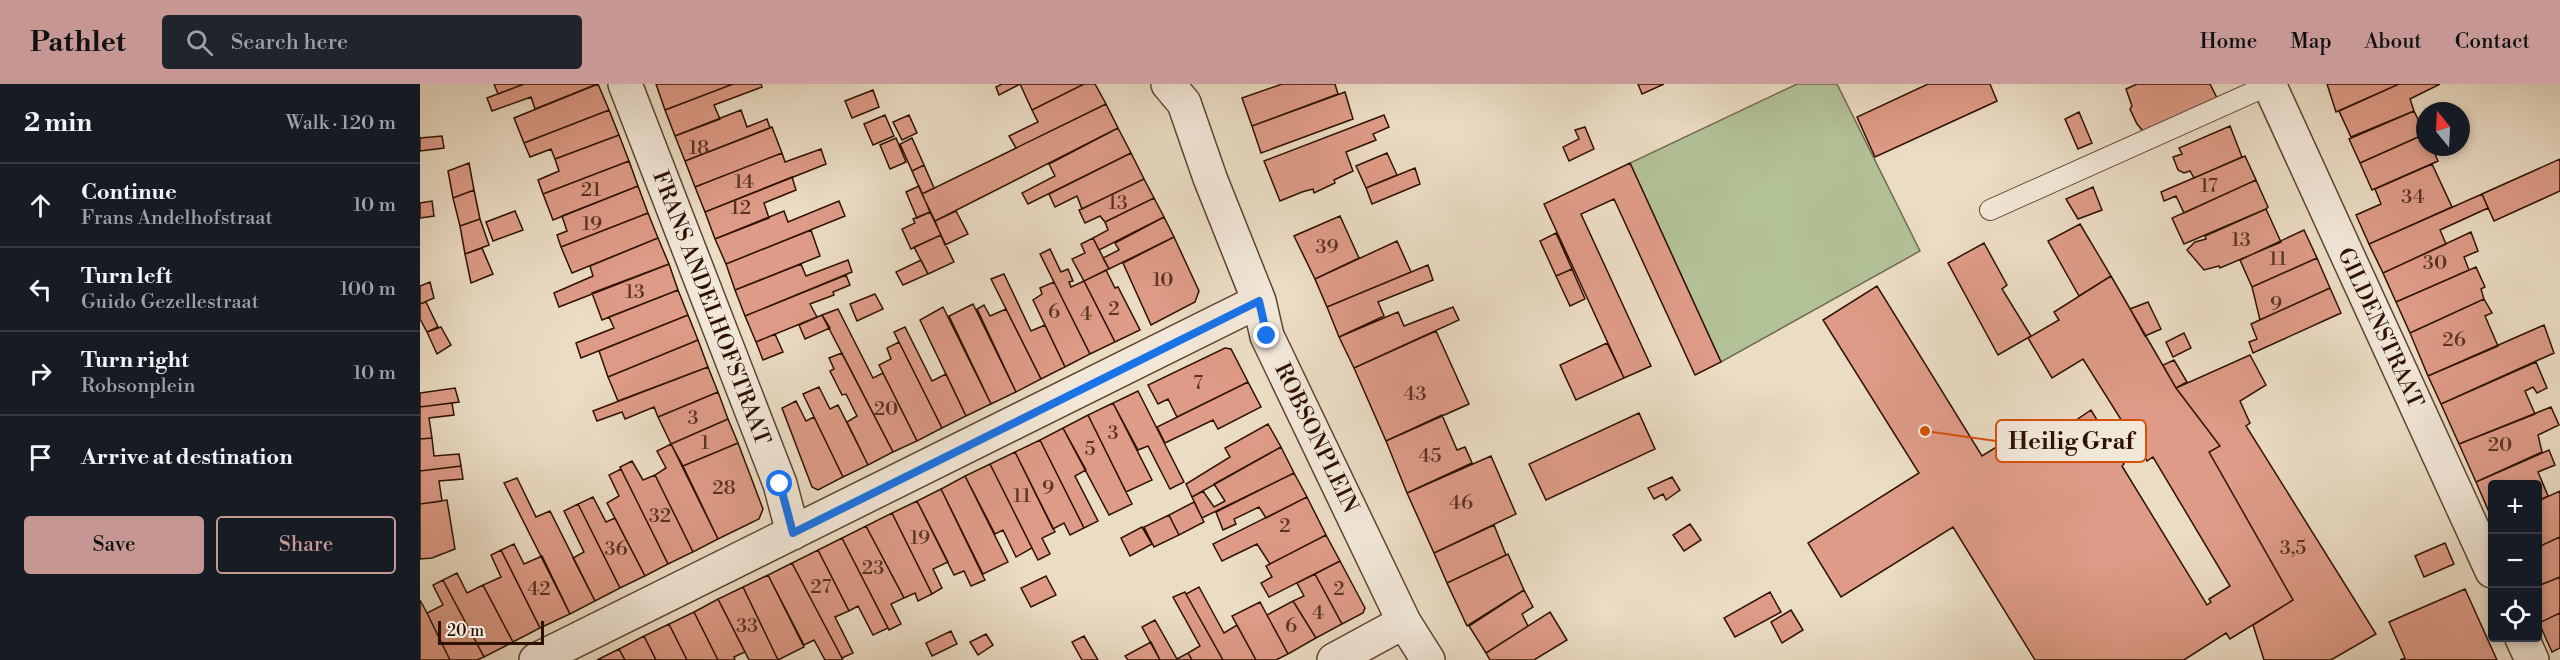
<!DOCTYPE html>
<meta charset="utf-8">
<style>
body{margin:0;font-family:"Libre Bodoni",serif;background:#20242c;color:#f1f3f6}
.controls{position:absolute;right:18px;bottom:18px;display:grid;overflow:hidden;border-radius:6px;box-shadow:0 3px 9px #0003}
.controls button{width:54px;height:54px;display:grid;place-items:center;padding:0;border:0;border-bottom:2px solid #363941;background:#171b24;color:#f1f3f6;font:30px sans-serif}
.compass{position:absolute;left:1996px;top:18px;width:54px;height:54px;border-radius:50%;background:#171b24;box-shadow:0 3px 9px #0003;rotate:342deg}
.scale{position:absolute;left:18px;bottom:15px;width:106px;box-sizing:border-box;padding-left:6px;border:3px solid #2e1100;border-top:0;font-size:16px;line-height:21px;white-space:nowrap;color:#2e1100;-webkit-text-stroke:4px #f2e8d9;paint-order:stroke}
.stop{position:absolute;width:18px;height:18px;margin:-14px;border:4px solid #1a73e8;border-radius:50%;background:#fff}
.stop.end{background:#1a73e8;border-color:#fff;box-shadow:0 2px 6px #0008}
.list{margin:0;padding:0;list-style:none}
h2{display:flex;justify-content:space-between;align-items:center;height:78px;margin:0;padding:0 24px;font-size:26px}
h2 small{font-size:20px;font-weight:400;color:#9ea1a6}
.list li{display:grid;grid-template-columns:39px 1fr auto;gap:18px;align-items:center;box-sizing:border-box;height:84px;padding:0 24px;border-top:2px solid #363941}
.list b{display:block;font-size:22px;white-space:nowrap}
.list p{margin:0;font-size:20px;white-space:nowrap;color:#9ea1a6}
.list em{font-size:20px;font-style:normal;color:#9ea1a6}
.actions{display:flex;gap:12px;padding:18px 24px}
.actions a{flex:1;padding:14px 0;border:2px solid #c59692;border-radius:6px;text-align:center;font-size:21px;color:#c59692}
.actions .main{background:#c59692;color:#111}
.icon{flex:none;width:33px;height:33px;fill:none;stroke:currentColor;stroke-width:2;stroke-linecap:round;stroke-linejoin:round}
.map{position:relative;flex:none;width:2140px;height:576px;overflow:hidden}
header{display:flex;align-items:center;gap:36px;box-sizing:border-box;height:84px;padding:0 30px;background:#c59692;color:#111}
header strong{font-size:28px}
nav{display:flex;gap:33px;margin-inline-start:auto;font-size:21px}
.search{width:420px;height:54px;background:#20242c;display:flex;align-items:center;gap:15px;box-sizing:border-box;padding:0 21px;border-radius:6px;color:#9ea1a6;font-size:22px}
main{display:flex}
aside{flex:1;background:#171b24}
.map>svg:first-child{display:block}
.grass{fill:#b3c197;stroke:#70694c;stroke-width:1.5}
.building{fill:#de9b87;stroke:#2e1100;stroke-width:1.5}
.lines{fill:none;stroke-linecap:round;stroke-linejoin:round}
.service-casing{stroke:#5d4431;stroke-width:22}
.minor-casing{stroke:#5d4431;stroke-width:36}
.service{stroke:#f2e8d9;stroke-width:20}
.minor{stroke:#f2e8d9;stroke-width:33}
.route{stroke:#1a73e8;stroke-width:8}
.labels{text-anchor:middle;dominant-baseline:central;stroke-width:6;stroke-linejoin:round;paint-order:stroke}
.number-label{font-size:20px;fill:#5a3422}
.street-label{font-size:22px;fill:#2e1100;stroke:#f2e8d9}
.leader{fill:none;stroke:#d5520b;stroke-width:2}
.callout-dot{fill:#d5520b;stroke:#f2e8d9;stroke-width:2}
.callout{fill:#f2e8d9;stroke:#d5520b;stroke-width:2}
.callout-label{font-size:24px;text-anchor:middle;font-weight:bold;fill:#2e1100}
</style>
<header>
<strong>Pathlet</strong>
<div class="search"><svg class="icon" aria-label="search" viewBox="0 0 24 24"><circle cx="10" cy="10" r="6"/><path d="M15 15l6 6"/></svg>Search here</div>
<nav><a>Home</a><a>Map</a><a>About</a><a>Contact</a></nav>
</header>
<main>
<aside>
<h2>2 min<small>Walk · 120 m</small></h2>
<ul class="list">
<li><svg class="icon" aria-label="ahead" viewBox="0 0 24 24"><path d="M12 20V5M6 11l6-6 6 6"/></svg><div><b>Continue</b><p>Frans Andelhofstraat</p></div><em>10 m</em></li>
<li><svg class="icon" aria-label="left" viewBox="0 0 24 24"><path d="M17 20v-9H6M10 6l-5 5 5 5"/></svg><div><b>Turn left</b><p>Guido Gezellestraat</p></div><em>100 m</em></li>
<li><svg class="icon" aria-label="right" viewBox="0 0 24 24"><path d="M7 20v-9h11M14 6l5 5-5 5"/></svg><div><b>Turn right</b><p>Robsonplein</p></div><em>10 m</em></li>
<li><svg class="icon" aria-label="arrive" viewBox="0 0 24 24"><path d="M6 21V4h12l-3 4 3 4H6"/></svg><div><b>Arrive at destination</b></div></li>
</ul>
<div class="actions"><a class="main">Save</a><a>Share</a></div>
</aside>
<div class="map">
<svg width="2140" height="576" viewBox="0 0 2140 576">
<rect width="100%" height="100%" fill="#ebdcc4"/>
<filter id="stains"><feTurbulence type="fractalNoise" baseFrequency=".00333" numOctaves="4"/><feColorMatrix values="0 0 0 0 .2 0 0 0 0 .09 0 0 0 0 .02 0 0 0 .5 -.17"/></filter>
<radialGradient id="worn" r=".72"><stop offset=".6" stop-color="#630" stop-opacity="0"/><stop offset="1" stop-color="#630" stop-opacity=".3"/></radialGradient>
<path class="grass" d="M1377,0H1417L1500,167L1301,278L1210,79Z"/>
<path class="building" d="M74,0H104L78,10Z
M104,0H177L115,25L111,13L72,27L67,14Z
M178,0L189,26L104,59L94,34Z
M236,0H313L245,26Z
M313,0H341L342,3L294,21L300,35L255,52L245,26Z
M582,0H600L579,11L576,3Z
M600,0H664L612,26Z
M664,0H675L686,20L596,64L589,52L618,38L612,26Z
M862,0H915L918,10L832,42L822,14Z
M1218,0H1244L1222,10Z
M1508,0H1570L1577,17L1455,73L1437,33Z
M1717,0H1790L1797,14L1723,47L1717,40L1710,25L1712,22L1706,5Z
M1907,0H1979L1916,28Z
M1979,0H2020L1990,15L1994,27L1931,53L1919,27Z
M453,6L459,23L432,34L425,17Z
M925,8L933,35L841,69L832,42Z
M686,20L698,44L515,137L502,110Z
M189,26L199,51L135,75L131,65L110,73L104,59Z
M321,26L327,43L347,35L350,44L265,77L255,52Z
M1994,27L2005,50L1940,79L1929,55Z
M1659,28L1672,59L1658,65L1645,35Z
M465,31L474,52L453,61L444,40Z
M489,31L497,49L482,56L473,38Z
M964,31L969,43L953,50L956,56L926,68L933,87L914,96L915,99L894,109L893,105L882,108L860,117L844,77Z
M1810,42L1822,73L1774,94L1770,87L1764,89L1758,86L1753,73L1762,70L1759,64Z
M352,43L362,69L275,103L265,77Z
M1165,43L1174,65L1149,77L1143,63L1159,55L1155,46Z
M698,44L711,69L608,120L602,109L635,92L629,80Z
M2005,50V63H2012L2018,77L1952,106L1940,79Z
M199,51L209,77L123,110L118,96L139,87L135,75Z
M22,52L24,64L0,67V54Z
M476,54L486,78L470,85L460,61Z
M492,54L504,81L492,87L480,60Z
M401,65L406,80L285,128L275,103L362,69L365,78Z
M711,69L724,95L662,125L657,112L635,123L629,110Z
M967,69L977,91L946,104L936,82Z
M1825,72L1836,96L1764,129L1756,112L1744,117L1741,108Z
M2140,75V107L2074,137L2062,110Z
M209,77L218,102L133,136L123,110Z
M49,79L54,106L33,114L28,87Z
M1210,79L1301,278L1275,291L1194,115L1161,130L1231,282L1204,294L1124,120Z
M2012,80L2032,123L1949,160L1936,131L1961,120L1955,105Z
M504,81L514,104L502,110L492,87Z
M995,84L1000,100L952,120L946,104Z
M372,93L376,106L344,119L349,134L295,155L285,128Z
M724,95L734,114L685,138L680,132L665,139L659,126Z
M1836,96L1848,123L1846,125L1764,160L1752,134Z
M218,102L228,129L141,163L137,151L147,147L142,132Z
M499,102L510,128L497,134L486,108Z
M1673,103L1682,126L1658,135L1646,115Z
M54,106L60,135L40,142L33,114Z
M2062,110L2068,124L2020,146L2026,160L1963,189L1949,160Z
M734,114L744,133L679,166L673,154L688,146L685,138Z
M12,117L14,132L0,134V119Z
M419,117L425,132L306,180L295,155L364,127L368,138Z
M1846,125L1861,158L1800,184L1799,182L1784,186L1767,166L1775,158L1786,155L1785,152Z
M95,127L103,146L73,157L66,138Z
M536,127L548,150L525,161L515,137Z
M510,128L521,151L491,165L482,145L495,139L493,135Z
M228,129L238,154L152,189L141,163Z
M920,132L939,174L895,195L874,152Z
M744,133L754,153L689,185L683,174L699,166L695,159Z
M60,135L69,161L45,170L40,142Z
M1660,140L1691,192L1659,212L1628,157Z
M391,146L400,172L315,206L306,180Z
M1884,146L1897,174L1832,203L1820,176Z
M2051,148L2058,167L2044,173L2049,186L1976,218L1963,189Z
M1136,149L1152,185L1136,192L1120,157Z
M521,151L534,178L508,190L494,163Z
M754,153L779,207L775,218L731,241L703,179Z
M238,154L249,180L139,223L134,209L173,192L170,182Z
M673,154L689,185L664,197L652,175L665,169L661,160Z
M977,157L991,188L907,223L895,195Z
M1564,159L1587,201L1582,205L1611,252L1578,271L1528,179Z
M62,164L73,190L51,199L45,170Z
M630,165L641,188L648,185L653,197L649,198L651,203L664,197L695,258L670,270L620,170Z
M1897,174L1910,204L1840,236L1832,203Z
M428,176L432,188L325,232L315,206L381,180L386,192Z
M501,176L508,190L483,201L476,188Z
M249,180L258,206L182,236L172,209Z
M1008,181L1013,196L958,218L964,232L919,253L907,223Z
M2056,183L2065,203L2061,205L2064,215L1990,249L1976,218Z
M1152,185L1165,215L1150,222L1136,192Z
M686,186L695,204L698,203L720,246L695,258L664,197Z
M584,190L611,247L625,241L645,283L621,295L571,195Z
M426,191L430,201L413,208L414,211L390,220L397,233L336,258L325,232Z
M1691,192L1756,304L1800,362L1789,368L1873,516L1810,555L1806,549L1764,576H1615L1533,443L1421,513L1388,459L1499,389L1403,236L1457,202L1562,372L1591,354L1603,372L1671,326L1704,380L1702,382L1787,521L1791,518L1789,515L1810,502L1733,373L1727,377L1663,275L1632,294L1608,254L1639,236L1634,228Z
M10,198L14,214L0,220V202Z
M634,198L670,270L645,283L613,216L622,210L620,204Z
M1910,204L1921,229L1833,269L1829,258L1837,255L1831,240Z
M258,206L268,231L161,274L156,259L194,244L189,233Z
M455,210L463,225L437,237L430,220Z
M2064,215L2072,229L2065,232L2078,262L2008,292L1990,249Z
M6,218L18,243L7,248L0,235V220Z
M1728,218L1741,245L1725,252L1710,225Z
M553,220L596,308L571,320L529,232Z
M564,221L570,232L586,225L621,295L596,308L557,225Z
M523,223L571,320L546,332L500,236Z
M1033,223L1039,236L934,284L919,253L978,228L984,242Z
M418,225L453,294L463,289L497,357L473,368L402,231Z
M268,231L278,256L188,293L179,267Z
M402,231L410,244L385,255L379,241Z
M2124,241L2134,269L2021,320L2008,292Z
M21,243L31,261L17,270L7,248Z
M485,243L512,297L526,290L546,332L522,344L474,248Z
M1016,247L1049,320L966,357L934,284Z
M1764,249L1771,264L1753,273L1746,258Z
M355,250L363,268L343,276L336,258Z
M278,256L288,283L198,317L188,293Z
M479,258L522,344L497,357L459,281L471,275L467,264Z
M1187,259L1204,294L1156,316L1140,281Z
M805,264L811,265L828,298L757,333L748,315L738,320L728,301Z
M422,269L473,368L448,381L427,338L437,332L426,310L422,311L410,287L414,285L409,274Z
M1830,271L1846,301L1820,317L1830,339L1826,342L1956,550L1911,576H1844L1833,541L1873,516L1789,368L1800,362L1756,304Z
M1754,276L1767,298L1756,304L1743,281Z
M2116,278L2127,304L2117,309L2113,303L2105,307L2115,330L2039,360L2021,320Z
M288,283L298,308L238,333L234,323L205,335L202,328L177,337L173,327Z
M828,298L841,323L798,345L793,336L745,359L737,343Z
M399,303L410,325L418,321L448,381L423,393L383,310Z
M35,304L39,318L0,323V309Z
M718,307L764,398L750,405L728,362L718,366L693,319Z
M298,308L308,335L251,360L238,333Z
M376,317L386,337L394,333L423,393L398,406L392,403L362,324Z
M32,319L34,331L9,334L12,354L0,355V323Z
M693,319L732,396L706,408L668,331Z
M2131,323L2139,341L2118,351L2122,368L2056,398L2039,360Z
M1219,329L1235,365L1126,416L1109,380Z
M668,331L712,420L689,431L643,344Z
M1022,331L1037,366L1045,363L1052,379L987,409L966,357Z
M308,335L318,359L263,382L251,360Z
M848,340L861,363L772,413L766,400L810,373L805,364Z
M643,344L666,386L655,392L678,437L664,444L620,356Z
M12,354L14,372L39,370L41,382L0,387V355Z
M620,356L664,444L650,451L644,439L633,445L595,368Z
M318,359L343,425L339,435L298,455L263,382Z
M251,360L298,455L273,468L235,391L246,384L237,367Z
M861,363L874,389L782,434L772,413L783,407L794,423L805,417L794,400Z
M2129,366L2135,381L2118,388L2128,412L2118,417V400H2072V435L2056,398Z
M595,368L635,448L622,454L630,470L618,476L570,380Z
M1071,372L1096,430L1014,469L987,409Z
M212,377L223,396L235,391L273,468L248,480L200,383Z
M570,380L612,464L596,473L583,446L575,450L545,392Z
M41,382L43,395L19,397L22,417L0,420V387Z
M201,385L248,480L225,492L187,419L199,412L189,391Z
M874,389L887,413L846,434L839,423L814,435L816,440L803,446L796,428Z
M545,392L588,478L563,490L521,405Z
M1252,393L1260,406L1246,416L1243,410L1234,415L1228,404Z
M97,394L116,433L130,427L175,517L150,530L84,399Z
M521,405L565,496L551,502L544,487L534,491L497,417Z
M2140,407V453L2118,463V417Z
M173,413L186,438L195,434L225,492L200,504L158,420Z
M887,413L906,451L850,480L837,460L802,477L793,460Z
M27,416L35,465L12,474L0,475V420Z
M497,417L528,478L513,485L522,504L512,510L472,429Z
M774,418L784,438L759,451L749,431Z
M158,420L200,504L175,517L153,474L164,468L144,427Z
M472,429L512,510L498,517L495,509L484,514L446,442Z
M749,431L759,451L734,463L724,443Z
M1270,440L1281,456L1264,467L1253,451Z
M1074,441L1086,471L1027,499L1014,469Z
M446,442L484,514L471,520L481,540L469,546L422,454Z
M722,443L732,460L710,472L701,454Z
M906,451L920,477L849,513L841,499L852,493L846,482Z
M2140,453V493L2118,502V463Z
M422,454L468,544L453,551L438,522L429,527L398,466Z
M2025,459L2034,480L2004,493L1995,472Z
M94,460L104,480L122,472L150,530L120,544L81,466Z
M81,466L120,544L93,558L63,501L81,493L71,471Z
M398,466L429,527L415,533L433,569L422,574L372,479Z
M1088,470L1104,506L1047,542L1027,499Z
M920,477L945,524L943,529L922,540L895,490Z
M372,479L422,574L423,576H405L394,556L384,561L348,491Z
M37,489L47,509L63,501L93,558L64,573L23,496Z
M895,490L922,540L896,554L873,517L884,512L877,499Z
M348,491L384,563L358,576L323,503Z
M626,492L636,511L611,523L601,504Z
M2140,493V529L2119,539L2118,502Z
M23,496L64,573L57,576H30L7,529L23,521L13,501Z
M323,503L358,576H329L298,515Z
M779,503L804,549L817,541L836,576H803L766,510Z
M2045,505L2077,576H1980L1985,574L1969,538Z
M1104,506L1113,523L1102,530L1108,542L1066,569L1049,542Z
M765,508L766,510L803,576H772L768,569L780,562L753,513Z
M1350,508L1361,528L1315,553L1304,534Z
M298,515L325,568L314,573L315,576H298L274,528Z
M0,516L7,529L30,576H0Z
M873,517L896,554L868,570L847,531Z
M840,518L868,570L856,576H836L812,532Z
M1371,526L1383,546L1362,559L1351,538Z
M274,528L298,576H267L249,540Z
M1130,528L1147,556L1114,576H1070L1066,569Z
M2140,529V564L2132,568L2119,539Z
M735,536L757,575L768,569L772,576H740L722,543Z
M249,540L267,576H236L224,552Z
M531,547L537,560L512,572L506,559Z
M566,550L573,561L558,571L550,558Z
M224,552L236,576H205L199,565Z
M664,552L678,576H662L652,558Z
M731,558L740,576H708L705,572Z
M199,565L205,576H177Z"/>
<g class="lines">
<defs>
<path id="service" d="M1570,126L1849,1"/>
<path id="minor" d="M205,0L360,400L373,449
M748,0L764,19L790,94L839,217L847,252L984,538L1008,576
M1849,0L2072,487
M2102,554L2112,576
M116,576L839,217
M914,576L984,538"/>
</defs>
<use href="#service" class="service-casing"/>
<use href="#minor" class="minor-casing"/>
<use href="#service" class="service"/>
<use href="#minor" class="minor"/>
</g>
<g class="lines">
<path class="route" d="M360,400L373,449L839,217L847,252"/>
</g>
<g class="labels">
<g class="number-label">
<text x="279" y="64">18</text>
<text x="324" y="98">14</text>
<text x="1789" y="102">17</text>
<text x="171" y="106">21</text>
<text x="1993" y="113">34</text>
<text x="698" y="119">13</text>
<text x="321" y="124">12</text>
<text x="172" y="140">19</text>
<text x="1821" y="156">13</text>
<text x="907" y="163">39</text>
<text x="1858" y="175">11</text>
<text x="2015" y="179">30</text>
<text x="743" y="196">10</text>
<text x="215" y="208">13</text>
<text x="1856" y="220">9</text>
<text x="694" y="225">2</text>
<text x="634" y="228">6</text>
<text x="666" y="230">4</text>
<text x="2034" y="256">26</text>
<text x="778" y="299">7</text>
<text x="995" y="310">43</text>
<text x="466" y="325">20</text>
<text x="273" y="334">3</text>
<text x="693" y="349">3</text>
<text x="285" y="359">1</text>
<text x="2080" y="361">20</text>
<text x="670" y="365">5</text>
<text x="1010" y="372">45</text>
<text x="304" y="404">28</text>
<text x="628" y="404">9</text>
<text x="602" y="412">11</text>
<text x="1041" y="419">46</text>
<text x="240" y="432">32</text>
<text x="865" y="442">2</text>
<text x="500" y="454">19</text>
<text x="1873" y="464">3,5</text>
<text x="196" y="465">36</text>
<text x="453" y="484">23</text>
<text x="401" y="503">27</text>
<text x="119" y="505">42</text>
<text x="919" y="505">2</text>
<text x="898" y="529">4</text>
<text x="327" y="542">33</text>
<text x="871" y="542">6</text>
</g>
<g class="street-label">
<text transform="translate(291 224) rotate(69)">FRANS ANDELHOFSTRAAT</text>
<text transform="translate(1960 244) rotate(65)">GILDENSTRAAT</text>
<text transform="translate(896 354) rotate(64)">ROBSONPLEIN</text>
</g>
</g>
<path class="leader" d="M1505 347L1576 357"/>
<circle class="callout-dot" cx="1505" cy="347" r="6"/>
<rect class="callout" x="1576" y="336" width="150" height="42" rx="6"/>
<g class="callout-label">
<text x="1651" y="365">Heilig Graf</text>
</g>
<rect width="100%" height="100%" filter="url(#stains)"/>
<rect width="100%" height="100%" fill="url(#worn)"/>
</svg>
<div class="controls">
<button>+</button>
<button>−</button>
<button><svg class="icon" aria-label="locate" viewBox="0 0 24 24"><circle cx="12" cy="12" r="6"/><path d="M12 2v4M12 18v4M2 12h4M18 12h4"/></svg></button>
</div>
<svg class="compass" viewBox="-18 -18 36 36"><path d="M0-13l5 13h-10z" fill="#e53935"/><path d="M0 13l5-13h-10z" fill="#9ea1a6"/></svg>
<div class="scale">20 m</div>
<div class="stop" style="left:360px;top:400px"></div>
<div class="stop end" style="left:847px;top:252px"></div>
</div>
</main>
